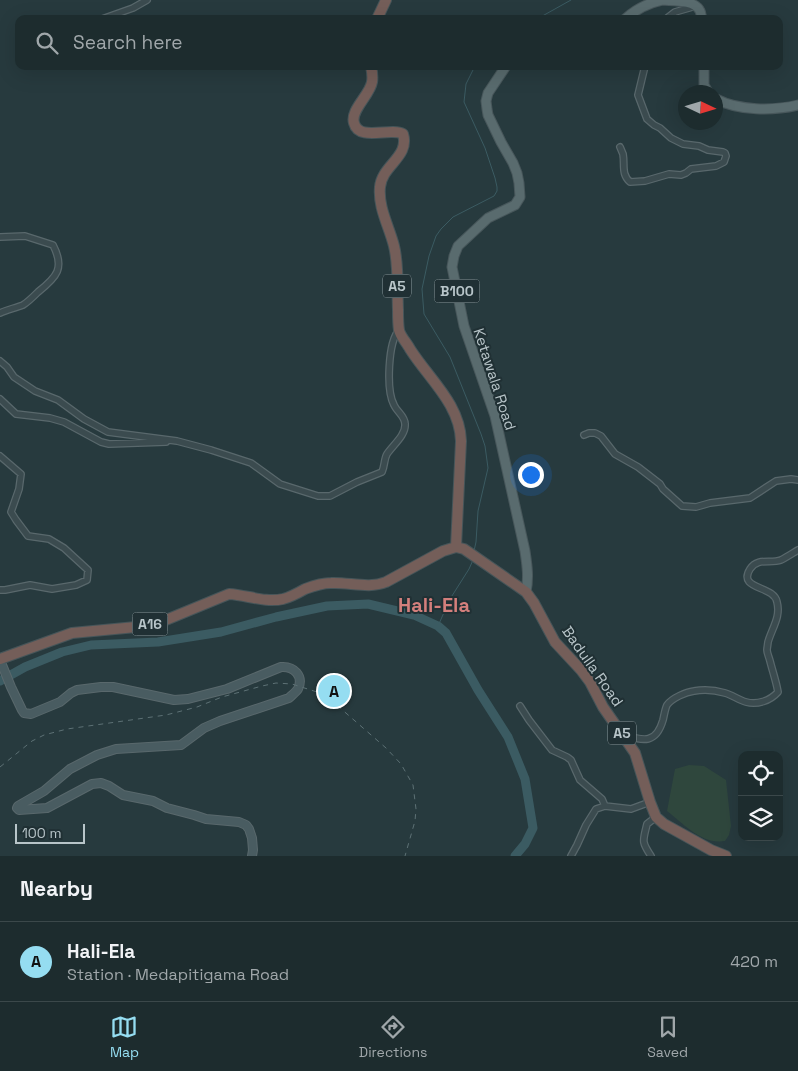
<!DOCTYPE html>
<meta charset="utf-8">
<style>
body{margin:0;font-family:"Space Grotesk",sans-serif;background:#2a383a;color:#f1f3f6}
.controls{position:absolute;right:15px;bottom:15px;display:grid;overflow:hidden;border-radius:10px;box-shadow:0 5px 20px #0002}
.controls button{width:45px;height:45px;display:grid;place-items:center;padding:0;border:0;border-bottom:1px solid #3b484a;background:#1d2c2e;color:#f1f3f6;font:25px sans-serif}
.compass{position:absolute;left:678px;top:85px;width:45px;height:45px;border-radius:50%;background:#1d2c2e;box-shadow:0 5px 20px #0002;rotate:94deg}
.scale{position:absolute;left:15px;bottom:12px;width:70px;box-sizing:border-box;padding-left:5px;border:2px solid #b8c5c9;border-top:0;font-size:14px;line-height:18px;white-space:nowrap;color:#b8c5c9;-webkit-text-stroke:4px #203034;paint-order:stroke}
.you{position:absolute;left:530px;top:474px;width:18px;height:18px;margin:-12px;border:4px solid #fff;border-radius:50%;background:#1a73e8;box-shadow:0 0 0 8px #1a73e833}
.badge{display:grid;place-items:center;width:32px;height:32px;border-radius:50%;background:#95ddf1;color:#111;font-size:16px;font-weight:700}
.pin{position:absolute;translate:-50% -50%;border:2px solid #fff;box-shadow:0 1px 5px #0006}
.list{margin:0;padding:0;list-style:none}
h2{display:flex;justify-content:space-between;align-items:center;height:65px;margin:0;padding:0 20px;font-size:21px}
h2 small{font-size:16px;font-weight:400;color:#a0a7aa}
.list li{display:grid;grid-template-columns:32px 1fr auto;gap:15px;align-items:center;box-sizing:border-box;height:80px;padding:0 20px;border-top:1px solid #3b484a}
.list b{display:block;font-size:19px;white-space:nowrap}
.list p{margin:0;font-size:16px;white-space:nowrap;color:#a0a7aa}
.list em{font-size:16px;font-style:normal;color:#a0a7aa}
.icon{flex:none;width:28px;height:28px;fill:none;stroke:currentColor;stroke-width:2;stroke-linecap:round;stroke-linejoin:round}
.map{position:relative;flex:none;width:798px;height:856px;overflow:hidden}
.search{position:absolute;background:#1d2c2e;box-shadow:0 5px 20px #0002;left:15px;right:15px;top:15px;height:55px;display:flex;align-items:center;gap:12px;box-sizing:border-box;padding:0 18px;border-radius:10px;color:#a0a7aa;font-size:19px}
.sheet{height:145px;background:#1d2c2e}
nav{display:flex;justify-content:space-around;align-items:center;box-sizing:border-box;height:70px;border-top:1px solid #3b484a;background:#1d2c2e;font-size:14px;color:#a0a7aa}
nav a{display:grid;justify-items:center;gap:2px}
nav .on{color:#95ddf1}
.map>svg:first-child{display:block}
.grass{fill:#2f473d}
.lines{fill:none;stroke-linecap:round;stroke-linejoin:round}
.stream{stroke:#3b5b62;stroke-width:1}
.river{stroke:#3b5b62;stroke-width:9}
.street-casing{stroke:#59686c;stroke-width:8}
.secondary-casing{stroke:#59686c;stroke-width:10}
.primary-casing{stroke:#48575b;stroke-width:11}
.highway-casing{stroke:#465559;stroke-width:12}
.street{stroke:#3b4b4f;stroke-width:5.5}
.secondary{stroke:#495c61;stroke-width:8}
.primary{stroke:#596b6e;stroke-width:9}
.highway{stroke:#745e59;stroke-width:10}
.rail{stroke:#5d7175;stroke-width:1;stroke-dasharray:5 5;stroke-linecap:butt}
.labels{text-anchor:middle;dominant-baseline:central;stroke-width:4;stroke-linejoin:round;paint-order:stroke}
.shield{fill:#203034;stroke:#8a989c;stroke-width:1}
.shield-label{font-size:14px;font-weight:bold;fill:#b8c5c9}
.street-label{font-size:15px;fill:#b8c5c9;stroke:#203034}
.district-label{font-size:20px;font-weight:bold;fill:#d37f7c;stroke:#203034}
</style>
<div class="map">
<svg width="798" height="856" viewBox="0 0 798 856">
<rect width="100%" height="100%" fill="#273a3e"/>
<path class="grass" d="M689,765L704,766L726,780L731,826L729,835L725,841C702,845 684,824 667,811L675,769Z"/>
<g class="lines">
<path class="stream" d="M537,19L571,0
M474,551L476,542L478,511L488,468L485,446L481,434L450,357L424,314L422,289L429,256L436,236L441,229L453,217L494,196L497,191V187L495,178L485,148L464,102L466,84L475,66
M438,626L450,599L469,569L473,560"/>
<path class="river" d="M0,681L25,667L62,652L91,645L158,642L221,632L276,617L327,606L368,604L414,615L438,626L446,633L478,690L508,737L525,779L533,828L525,844L515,856"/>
<defs>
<path id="street" d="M102,19L133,8L147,0
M666,19L675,12L696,6
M620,147C621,149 622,152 623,154C625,165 621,174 630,182L645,181L669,174L681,175L686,173L691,169L716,166L724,162L726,156L725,153L723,152L708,150L699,146L683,144L671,138L660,128L654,125L647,119L638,95L645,66
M0,237L25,236L53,245C65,268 57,277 38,292C34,296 28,302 23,305C15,308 7,310 0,313
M0,361L7,367L14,377L35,391L58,400L84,419L108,432L177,441L211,450L251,463L280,484L318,496H330L357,482L382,472C385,465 384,459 387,454C393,445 406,435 405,424C405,416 397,412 394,405C386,390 388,342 399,330
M0,399L16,414L50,418L64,422L101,442L109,444L166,442
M584,435L589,433H595L601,436L615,454L638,467L660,484L663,489L682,506L696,507L710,503L750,498L776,481L791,479L798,480
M0,456L21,474L19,489L11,512L16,520L28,536L49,539L64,548L88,570L87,580L76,585L52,589L30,585L5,590H0
M520,706L529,720L552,750L567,757L571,760L580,780L602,799L605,806
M624,735C644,741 656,744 663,720C664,716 665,709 667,705C672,698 686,692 694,691C704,689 715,690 725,693C732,695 739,700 746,702C757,705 770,701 778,692L777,687C775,678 772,669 770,661C769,657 767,653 767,650C767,648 768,643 768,642C772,628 781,617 777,602C774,585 737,590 750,569C758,557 770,564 781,560C787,557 793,553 798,550
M571,856L577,845L586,825L596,809L605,806L631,809L650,802
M651,856C641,841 643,841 647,824L656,817"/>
<path id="secondary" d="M0,660L11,687L22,710L24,713L31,714L60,702L71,693L77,690L101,687H113L174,700L188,699L227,689L281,667C294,666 304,676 298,689C296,692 292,695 289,698L220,721L204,728L181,745L116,749L97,755L70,769L44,791L18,806L17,808L19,810L47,808L92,784L101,783L109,786L123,795L153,801L167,808L194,815L206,819L239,822L246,825L249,829L252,838L253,850L252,856"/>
<path id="primary" d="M663,0C674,1 695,0 700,11C701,13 701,16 702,19
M625,19C636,9 648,3 662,0
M506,66L488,93L486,101L487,109L488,115L501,142L513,163L517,173L519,183L520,197L515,205L488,218L458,246L454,256L452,267L464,326L495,416L525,551C527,565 529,577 526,592
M704,66V85L708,92
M716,99C739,111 773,111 798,105"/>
<path id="highway" d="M377,19L386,0
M371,66C372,71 373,77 372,82C370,95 350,110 354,123C359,142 390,127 403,134C410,157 382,165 380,187C378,208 389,226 394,246C399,266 397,289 398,310C398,317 398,324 399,330C400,336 407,343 410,349C429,379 460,404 461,441L456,547
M0,659L72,633L136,627L161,622L229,594C247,595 265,603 283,599C291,597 298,593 305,589C313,586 322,583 331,583C349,582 369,589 386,582L443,551L456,547L464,549L526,592L534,603L555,642L581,670L590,682L603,707L635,753L650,802L656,817L664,824L711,850L726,856"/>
</defs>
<use href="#street" class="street-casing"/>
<use href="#secondary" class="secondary-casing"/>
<use href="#primary" class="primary-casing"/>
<use href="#highway" class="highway-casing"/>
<use href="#street" class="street"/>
<use href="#secondary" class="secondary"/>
<use href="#primary" class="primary"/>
<use href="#highway" class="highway"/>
<path class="rail" d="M0,767L32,741L44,735L67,729L166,715L197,707L222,697L262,686L276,683L292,684L317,692L331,700L386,748L401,764L413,785L416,809L415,821L405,856"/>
</g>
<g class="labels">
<g class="shield">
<rect x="383" y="274.5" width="28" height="23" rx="4"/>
<rect x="434.5" y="279.5" width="45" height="23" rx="4"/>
<rect x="132.5" y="612.5" width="35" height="23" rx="4"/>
<rect x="608" y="721.5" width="28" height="23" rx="4"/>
</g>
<g class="shield-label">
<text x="397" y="286">A5</text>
<text x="457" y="291">B100</text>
<text x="150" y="624">A16</text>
<text x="622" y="733">A5</text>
</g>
<g class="street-label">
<text transform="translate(495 379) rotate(72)">Ketawala Road</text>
<text transform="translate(593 666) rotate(55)">Badulla Road</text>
</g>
<g class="district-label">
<text x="434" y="605">Hali-Ela</text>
</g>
</g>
</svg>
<div class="controls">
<button><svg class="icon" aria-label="locate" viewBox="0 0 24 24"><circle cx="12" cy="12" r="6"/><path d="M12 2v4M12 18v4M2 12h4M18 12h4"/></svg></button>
<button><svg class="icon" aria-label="layers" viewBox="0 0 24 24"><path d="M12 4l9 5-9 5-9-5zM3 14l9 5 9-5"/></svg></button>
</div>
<svg class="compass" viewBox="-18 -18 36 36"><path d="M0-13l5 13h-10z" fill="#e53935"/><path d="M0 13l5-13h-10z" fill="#a0a7aa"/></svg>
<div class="scale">100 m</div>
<div class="you"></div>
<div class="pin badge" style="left:334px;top:691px">A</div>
<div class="search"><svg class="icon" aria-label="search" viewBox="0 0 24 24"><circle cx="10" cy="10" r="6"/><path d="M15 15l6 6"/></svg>Search here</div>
</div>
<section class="sheet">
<h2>Nearby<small></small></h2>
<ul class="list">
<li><span class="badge">A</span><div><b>Hali-Ela</b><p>Station · Medapitigama Road</p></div><em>420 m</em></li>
</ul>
</section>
<nav>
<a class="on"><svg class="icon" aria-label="map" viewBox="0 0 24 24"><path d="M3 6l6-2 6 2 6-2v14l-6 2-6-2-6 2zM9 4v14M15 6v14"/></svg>Map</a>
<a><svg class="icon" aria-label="directions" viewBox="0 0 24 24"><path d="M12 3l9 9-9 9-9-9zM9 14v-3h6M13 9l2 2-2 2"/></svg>Directions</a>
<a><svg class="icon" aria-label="saved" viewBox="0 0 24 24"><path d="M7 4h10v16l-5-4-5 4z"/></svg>Saved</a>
</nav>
